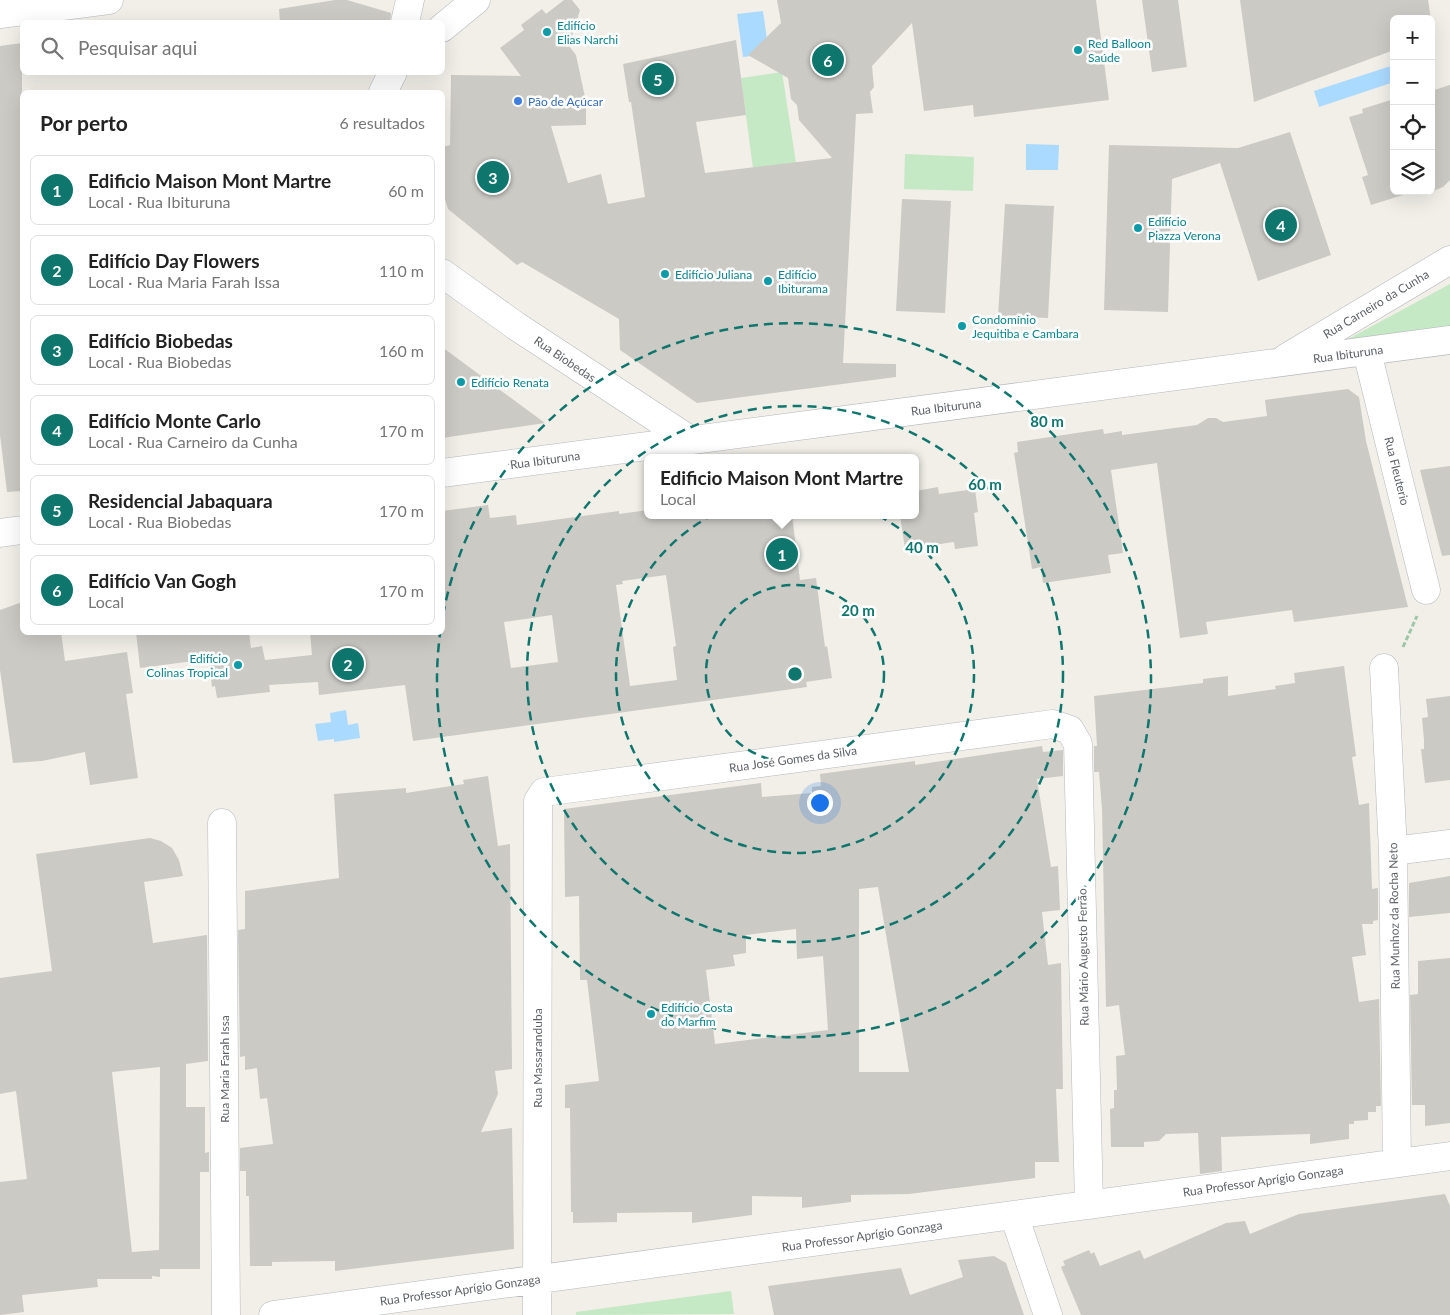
<!DOCTYPE html>
<html lang="pt">
<meta charset="utf-8">
<style>
body{margin:0;font-family:Lato,sans-serif;background:#f6f6f6;color:#222}
.controls{position:absolute;right:15px;top:15px;display:grid;overflow:hidden;border-radius:8px;box-shadow:0 5px 20px #0002}
.controls button{width:45px;height:45px;display:grid;place-items:center;padding:0;border:0;border-bottom:1px solid #e0e0e0;background:#fff;color:#222;font:25px sans-serif}
.you{position:absolute;left:819px;top:802px;width:18px;height:18px;margin:-12px;border:4px solid #fff;border-radius:50%;background:#1a73e8;box-shadow:0 0 0 8px #1a73e833}
.badge{display:grid;place-items:center;width:32px;height:32px;border-radius:50%;background:#0f766e;color:#fff;font-size:16px;font-weight:700}
.pin{position:absolute;translate:-50% -50%;border:2px solid #fff;box-shadow:0 1px 5px #0006}
.popup{position:absolute;left:644px;top:454px;width:275px;height:65px;box-sizing:border-box;display:grid;place-content:center;border-radius:8px;background:#fff;filter:drop-shadow(0 1px 4px #0005);font-size:16px;white-space:nowrap;color:#767676}
.popup b{font-size:19px;color:#222}
.popup::after{content:'';position:absolute;left:50%;top:100%;margin-left:-10px;border:10px solid transparent;border-top-color:#fff}
.list{margin:0;padding:0;list-style:none}
h2{display:flex;justify-content:space-between;align-items:center;height:65px;margin:0;padding:0 20px;font-size:21px}
h2 small{font-size:16px;font-weight:400;color:#767676}
.list li{display:grid;grid-template-columns:32px 1fr auto;gap:15px;align-items:center;box-sizing:border-box;height:70px;margin:0 10px 10px;padding:0 10px;border:1px solid #e0e0e0;border-radius:8px}
.list b{display:block;font-size:19px;white-space:nowrap}
.list p{margin:0;font-size:16px;white-space:nowrap;color:#767676}
.list em{font-size:16px;font-style:normal;color:#767676}
.icon{flex:none;width:28px;height:28px;fill:none;stroke:currentColor;stroke-width:2;stroke-linecap:round;stroke-linejoin:round}
.map{position:relative;flex:none;width:1450px;height:1315px;overflow:hidden}
.search{position:absolute;background:#fff;box-shadow:0 5px 20px #0002;left:20px;top:20px;width:425px;height:55px;display:flex;align-items:center;gap:12px;box-sizing:border-box;padding:0 18px;border-radius:8px;color:#767676;font-size:19px}
.panel{position:absolute;background:#fff;box-shadow:0 5px 20px #0002;left:20px;top:90px;width:425px;height:545px;border-radius:8px}
.map>svg:first-child{display:block}
.green{fill:#c5e8c5}
.water{fill:#aadaff}
.building{fill:#cccac5;fill-rule:evenodd}
.lines{fill:none;stroke-linecap:round;stroke-linejoin:round}
.minor-casing{stroke:#b5b8bc;stroke-width:29}
.path{stroke:#9cc7a9;stroke-width:3;stroke-dasharray:5 2.5;stroke-linecap:butt}
.minor{stroke:#fff;stroke-width:28}
.ring{fill:none;stroke:#0f766e;stroke-width:2.5;stroke-dasharray:9 6}
.culture-dot{fill:#0f9aa8;stroke:#fff;stroke-width:2}
.shop-dot{fill:#3f7fe0;stroke:#fff;stroke-width:2}
.labels{text-anchor:middle;dominant-baseline:central;stroke-width:5;stroke-linejoin:round;paint-order:stroke}
.culture-label{font-size:12px;fill:#0d838f;stroke:#fff;text-anchor:start}
.shop-label{font-size:12px;fill:#366cbe;stroke:#fff;text-anchor:start}
.street-label{font-size:12px;fill:#5f6368;stroke:#fff}
.centre{fill:#0f766e;stroke:#fff;stroke-width:2.5}
.ring-label{font-size:15px;text-anchor:middle;font-weight:bold;fill:#0f766e;stroke:#fff;stroke-width:5;stroke-linejoin:round;paint-order:stroke}
</style>
<div class="map">
<svg width="1450" height="1315" viewBox="0 0 1450 1315">
<rect width="100%" height="100%" fill="#f1efe8"/>
<path class="green" d="M782,72L796,163L753,168L741,78Z
M905,154L974,157L973,191L904,189Z
M1450,284V326L1339,344Z
M731,1291L734,1314L576,1315V1312Z"/>
<path class="water" d="M763,11L769,54L743,57L737,14Z
M1394,65V82L1319,107L1314,91Z
M1026,144L1059,145L1058,170H1026Z
M346,710L348,725L358,723L360,738L334,742V739L318,741L315,724L331,722L330,713Z"/>
<path class="building" d="M335,0H347L391,13L390,22H280L279,9Z
M564,0H572L580,10L569,46L576,55L586,102V125L551,126L568,183L601,174L608,204L645,197L631,102H629L623,64L736,40L746,115L696,122L705,173L832,158L799,120L797,105L791,99L788,78L748,55L781,23L777,0H1096L1109,100L974,117L973,105L924,111L912,23L872,66L874,87L870,92L873,113L856,114L843,363L896,364V377L697,403L620,350L619,319L522,262L517,265L448,209L442,189V147L450,145L451,75L521,76L500,48L524,30L521,25L542,9L546,14Z
M1142,0H1178L1187,67L1152,72Z
M1240,0H1428L1431,19H1394V50L1254,102Z
M22,43V491L7,492L0,435V46Z
M1450,85V180L1443,187L1431,192L1419,195L1406,194L1371,205L1362,177L1368,175L1349,117L1363,113L1362,109L1394,99V191H1431V87L1433,86L1434,90Z
M1290,132L1331,255L1258,281L1220,163L1172,179L1168,312L1104,310L1109,145L1238,148Z
M902,199L951,201L945,313L896,311Z
M1005,204L1054,206L1048,318L998,316Z
M442,347L545,423L442,438Z
M1348,389L1359,397L1366,441L1408,607L1294,622L1292,610L1206,622L1208,634L1180,638L1157,463L1111,470L1123,553L1108,555L1111,573L1043,583L1041,567L1032,569L1014,453L1018,452L1017,442L1103,429L1104,434L1122,431V435L1197,425L1208,418H1216L1223,422L1267,416L1265,400Z
M1450,466V555L1442,556L1420,470Z
M938,487L939,494L975,489L978,512L974,513L978,546L955,549L954,542L905,549L900,515H916V491Z
M488,505L490,518L516,515L517,525L619,511V514L648,510V515H792L800,580L816,578L825,647L827,646L832,678L806,682L807,687L413,741L405,685L319,695L318,682L269,685L270,692L217,698L215,686L212,687L209,659L140,668L136,632H249L251,648L262,646L265,660L312,655L310,632H442V511ZM666,575L676,646L673,647L677,680L630,686L616,585L623,584L622,581ZM552,615L558,662L511,668L504,622Z
M22,602V632H61L65,661L127,652L133,693L126,694L138,778L90,785L85,752L42,761L13,763L0,670V610Z
M1344,666L1356,756L1352,757L1359,805L1369,803L1372,889L1378,888V920L1373,921V924H1362L1366,955L1352,957L1359,1002L1379,999L1381,1106H1376V1112H1368V1120L1354,1121V1124H1349V1139L1310,1144V1134L1221,1137L1222,1171L1200,1174L1198,1133L1166,1134L1159,1141L1144,1142V1147H1111L1110,1109L1114,1108V1090H1117L1116,1056L1125,1055L1119,1005L1106,1007L1102,809L1099,772H1094V746H1097L1094,696L1203,683V679L1228,676V696L1276,689L1275,686L1295,683L1294,673Z
M1450,696V780L1425,783L1421,749H1424V740L1422,718L1428,717L1426,699Z
M1042,746L1043,752L1063,750V776L1037,779L1051,867L1058,866L1060,910L1042,912L1048,965L1061,963L1063,1089H1056L1059,1162H1035V1178L909,1194L851,1195V1202L802,1208V1197L752,1196V1215L692,1223V1212L617,1213V1222L573,1223V1212H571L570,1108H565V1085L599,1081L587,980H580L579,896L565,897L564,809L761,783L762,797L812,793V787L821,786L820,774L915,761V765ZM878,887L909,1072H859V889ZM796,929L797,959L823,956L828,1030L715,1044L706,970L735,966L733,955L746,953V935Z
M488,776L498,846L510,844L512,1069L495,1071L498,1094L481,1132L512,1128L514,1249L335,1271V1261L272,1262V1266H250L249,1196H246V1171H240V1148L273,1144L267,1098L260,1099L257,1068L245,1070V1056L240,1057L238,930L245,929V891L339,878L334,794L406,788V793L464,784L463,780Z
M150,838L161,841L172,848L179,860L183,876L144,882L153,943L207,935L208,1061L186,1064V1107H205V1153L209,1152V1172H200V1269H160V1277L152,1276V1279H97L98,1287L22,1295L24,1312L0,1315V1182L27,1179L16,1091L0,1094V978L52,971L36,854ZM160,1067L159,1250L132,1252L112,1072Z
M1450,876V913L1409,917V883Z
M1450,958V1123L1425,1126V1105H1412L1410,995L1418,994V961Z
M1445,1194L1450,1206V1315H1081L1061,1267L1065,1265L1063,1261L1089,1250L1091,1254L1094,1252L1100,1266L1140,1250L1144,1259L1226,1223L1245,1221L1250,1234L1299,1214Z
M994,1256L1006,1263L1024,1315H774L768,1286L901,1268L910,1295L963,1277L958,1260Z"/>
<g class="lines">
<defs>
<path id="minor" d="M0,14L109,0
M405,22L410,0
M442,28L476,0
M383,92L393,72
M442,273L516,326L690,440
M1367,352L1426,590
M1286,358L1450,260
M442,473L1450,340
M0,533L22,530
M1384,668L1393,851L1397,1163
M222,823L226,1315
M1393,851L1450,844
M1014,1215L1048,1315
M273,1315L1450,1156
M537,1315L538,801L544,792L1053,724L1070,730L1078,744L1089,1205"/>
</defs>
<use href="#minor" class="minor-casing"/>
<path class="path" d="M1403,647L1417,616"/>
<use href="#minor" class="minor"/>
</g>
<g class="ring">
<circle cx="795" cy="674" r="89"/>
<circle cx="795" cy="674" r="179"/>
<circle cx="795" cy="674" r="268"/>
<path d="M443 615A357 357 0 1 1 440 634"/>
</g>
<g class="culture-dot">
<circle cx="547" cy="32" r="5"/>
<circle cx="1078" cy="50" r="5"/>
<circle cx="1138" cy="228" r="5"/>
<circle cx="665" cy="274" r="5"/>
<circle cx="768" cy="281" r="5"/>
<circle cx="962" cy="326" r="5"/>
<circle cx="461" cy="382" r="5"/>
<circle cx="238" cy="665" r="5"/>
<circle cx="651" cy="1014" r="5"/>
</g>
<circle class="shop-dot" cx="518" cy="101" r="5"/>
<g class="labels">
<g class="culture-label">
<text x="557" y="25">Edifício<tspan x="557" dy="14">Elias Narchi</tspan></text>
<text x="1088" y="43">Red Balloon<tspan x="1088" dy="14">Saúde</tspan></text>
<text x="1148" y="221">Edifício<tspan x="1148" dy="14">Piazza Verona</tspan></text>
<text x="675" y="274">Edifício Juliana</text>
<text x="778" y="274">Edifício<tspan x="778" dy="14">Ibiturama</tspan></text>
<text x="972" y="319">Condomínio<tspan x="972" dy="14">Jequitiba e Cambara</tspan></text>
<text x="471" y="382">Edifício Renata</text>
<text x="228" y="658" text-anchor="end">Edifício<tspan x="228" dy="14">Colinas Tropical</tspan></text>
<text x="661" y="1007">Edifício Costa<tspan x="661" dy="14">do Marfim</tspan></text>
</g>
<g class="shop-label">
<text x="528" y="101">Pão de Açúcar</text>
</g>
<g class="street-label">
<text transform="translate(1376 304) rotate(-31)">Rua Carneiro da Cunha</text>
<text transform="translate(1348 354) rotate(-8)">Rua Ibituruna</text>
<text transform="translate(565 359) rotate(34)">Rua Biobedas</text>
<text transform="translate(946 407) rotate(-7)">Rua Ibituruna</text>
<text transform="translate(545 460) rotate(-8)">Rua Ibituruna</text>
<text transform="translate(1397 471) rotate(76)">Rua Fleuterio</text>
<text transform="translate(793 759) rotate(-8)">Rua José Gomes da Silva</text>
<text transform="translate(1394 916) rotate(-91)">Rua Munhoz da Rocha Neto</text>
<text transform="translate(1083 957) rotate(-91)">Rua Mário Augusto Ferrão</text>
<text transform="translate(537 1058) rotate(-90)">Rua Massaranduba</text>
<text transform="translate(224 1069) rotate(-90)">Rua Maria Farah Issa</text>
<text transform="translate(1263 1181) rotate(-8)">Rua Professor Aprígio Gonzaga</text>
<text transform="translate(862 1236) rotate(-8)">Rua Professor Aprígio Gonzaga</text>
<text transform="translate(460 1290) rotate(-8)">Rua Professor Aprígio Gonzaga</text>
</g>
</g>
<circle cx="795" cy="674" r="8" class="centre"/>
<g class="ring-label">
<text x="1047" y="427">80 m</text>
<text x="985" y="490">60 m</text>
<text x="922" y="553">40 m</text>
<text x="858" y="616">20 m</text>
</g>
</svg>
<div class="controls">
<button>+</button>
<button>−</button>
<button><svg class="icon" aria-label="locate" viewBox="0 0 24 24"><circle cx="12" cy="12" r="6"/><path d="M12 2v4M12 18v4M2 12h4M18 12h4"/></svg></button>
<button><svg class="icon" aria-label="layers" viewBox="0 0 24 24"><path d="M12 4l9 5-9 5-9-5zM3 14l9 5 9-5"/></svg></button>
</div>
<div class="you"></div>
<div class="pin badge" style="left:782px;top:554px">1</div>
<div class="popup"><b>Edificio Maison Mont Martre</b>Local</div>
<div class="pin badge" style="left:348px;top:664px">2</div>
<div class="pin badge" style="left:493px;top:177px">3</div>
<div class="pin badge" style="left:1281px;top:225px">4</div>
<div class="pin badge" style="left:658px;top:79px">5</div>
<div class="pin badge" style="left:828px;top:60px">6</div>
<div class="search"><svg class="icon" aria-label="search" viewBox="0 0 24 24"><circle cx="10" cy="10" r="6"/><path d="M15 15l6 6"/></svg>Pesquisar aqui</div>
<section class="panel">
<h2>Por perto<small>6 resultados</small></h2>
<ul class="list">
<li><span class="badge">1</span><div><b>Edificio Maison Mont Martre</b><p>Local · Rua Ibituruna</p></div><em>60 m</em></li>
<li><span class="badge">2</span><div><b>Edifício Day Flowers</b><p>Local · Rua Maria Farah Issa</p></div><em>110 m</em></li>
<li><span class="badge">3</span><div><b>Edifício Biobedas</b><p>Local · Rua Biobedas</p></div><em>160 m</em></li>
<li><span class="badge">4</span><div><b>Edifício Monte Carlo</b><p>Local · Rua Carneiro da Cunha</p></div><em>170 m</em></li>
<li><span class="badge">5</span><div><b>Residencial Jabaquara</b><p>Local · Rua Biobedas</p></div><em>170 m</em></li>
<li><span class="badge">6</span><div><b>Edifício Van Gogh</b><p>Local</p></div><em>170 m</em></li>
</ul>
</section>
</div>
